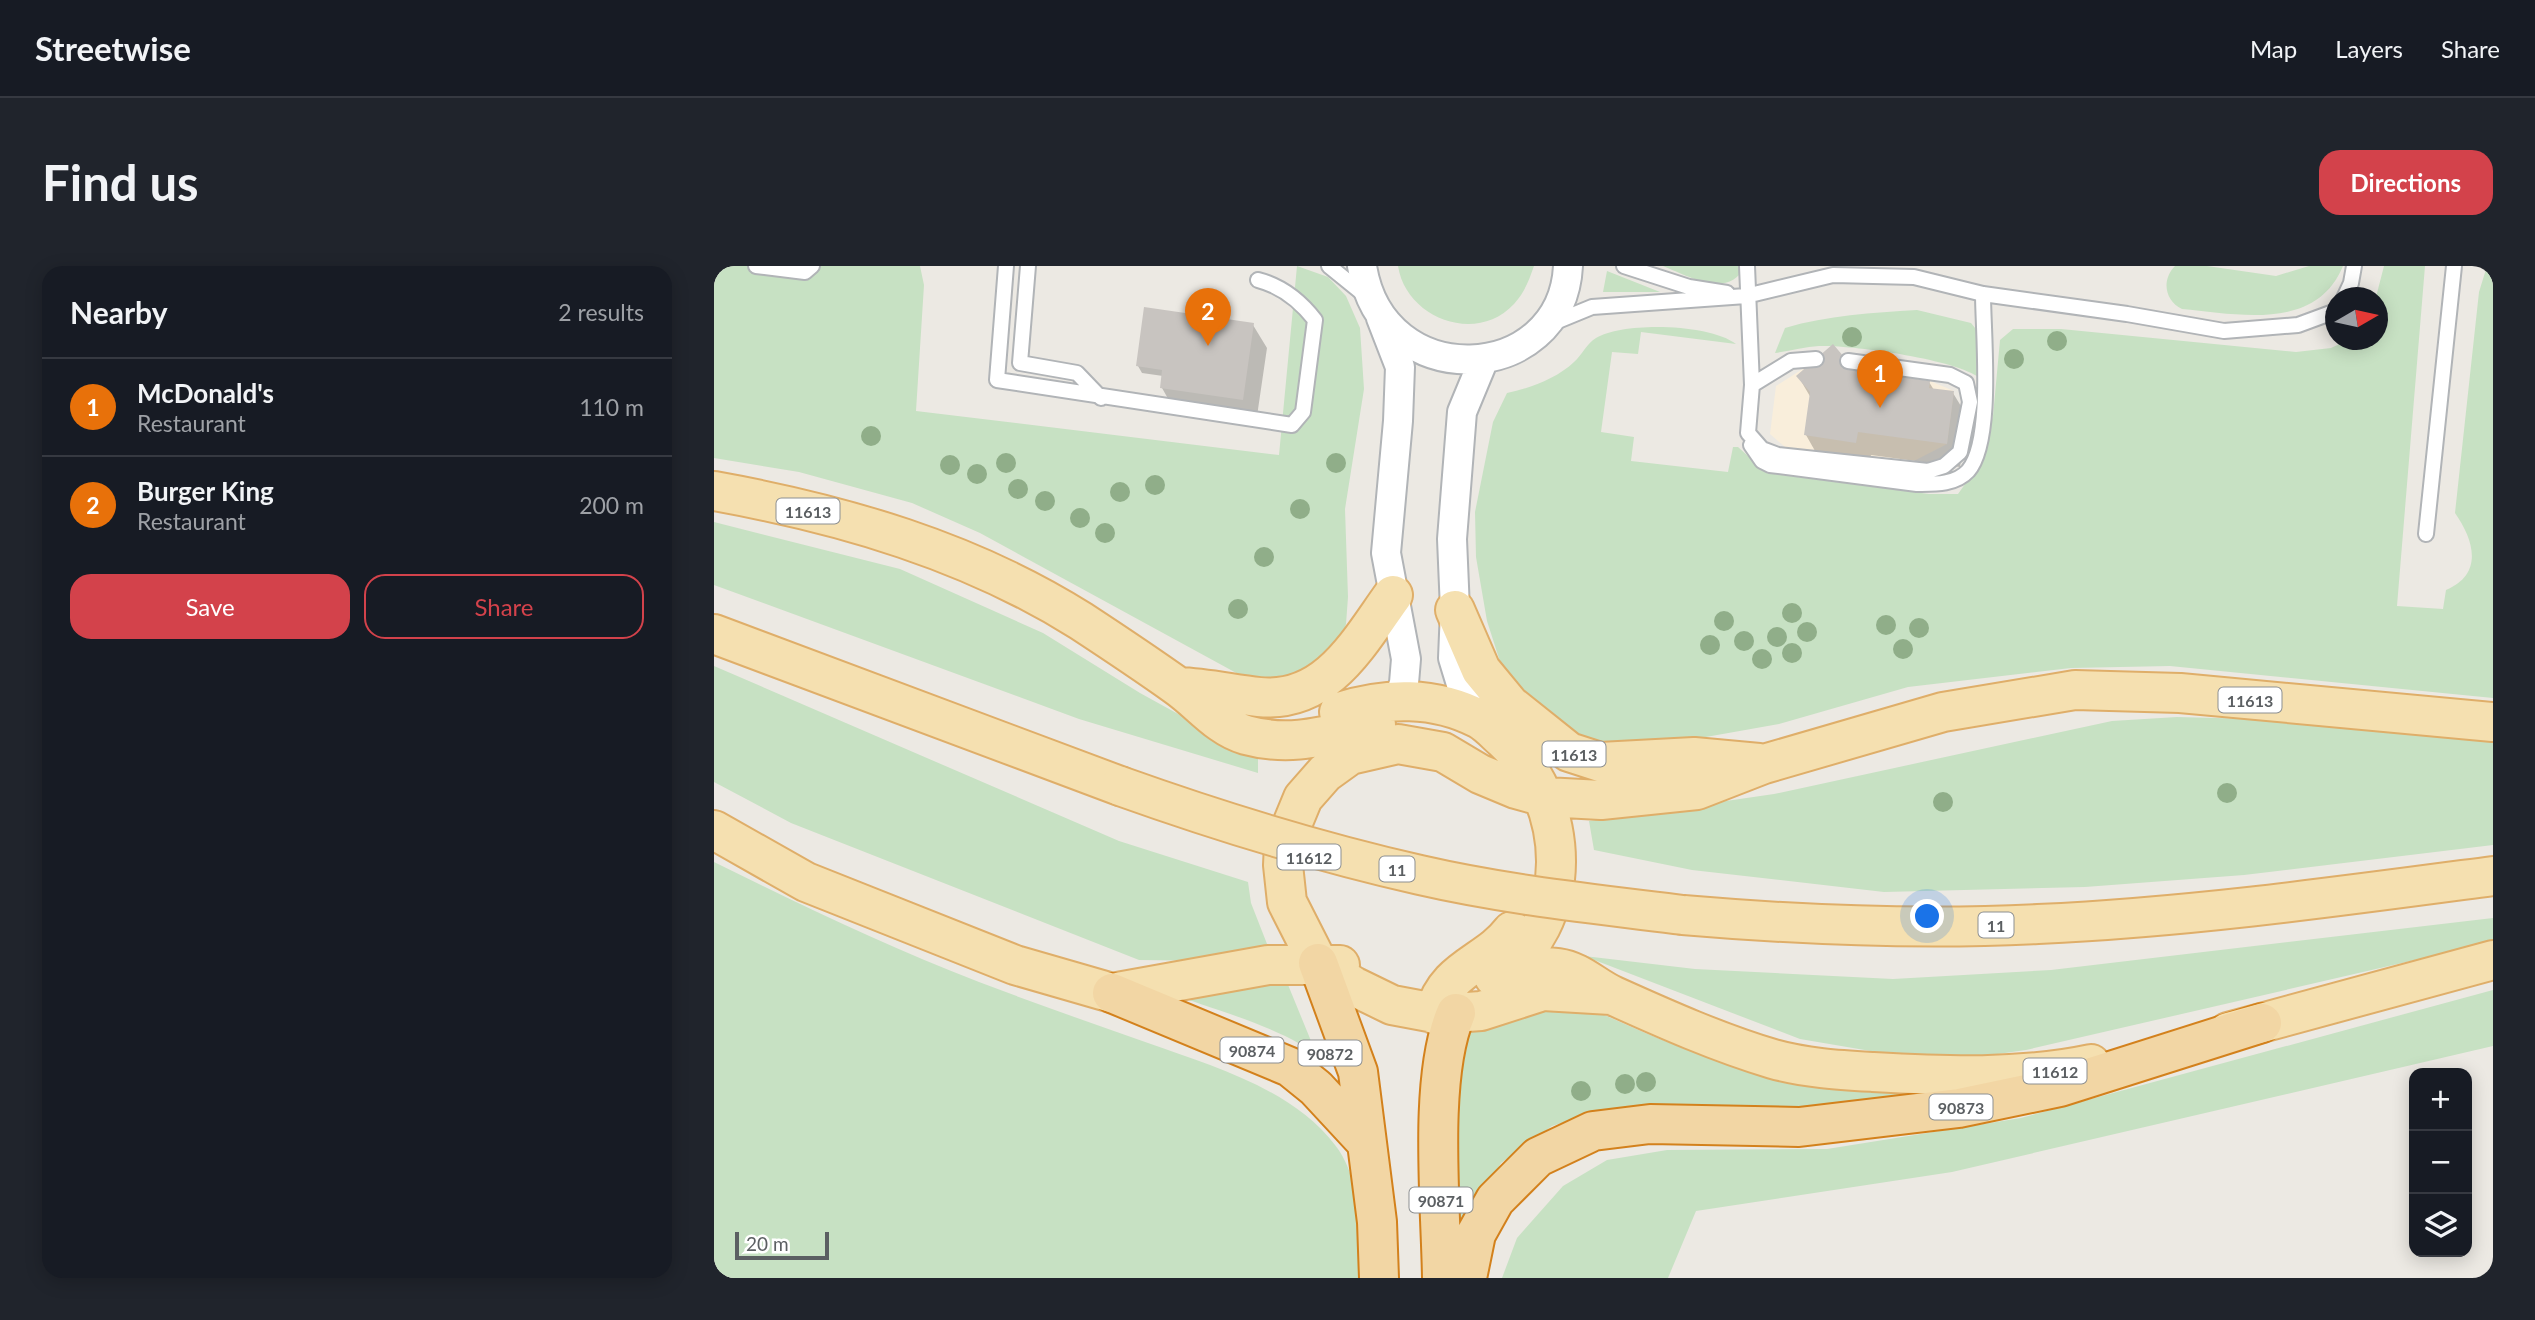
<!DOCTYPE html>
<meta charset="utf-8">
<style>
body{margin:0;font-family:Lato,sans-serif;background:#20242c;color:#f1f3f6}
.controls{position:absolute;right:21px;bottom:21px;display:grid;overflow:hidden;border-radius:14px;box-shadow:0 4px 18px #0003}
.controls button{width:63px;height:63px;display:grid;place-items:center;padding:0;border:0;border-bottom:2px solid #363941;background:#171b24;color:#f1f3f6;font:35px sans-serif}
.compass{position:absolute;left:1611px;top:21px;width:63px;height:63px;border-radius:50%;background:#171b24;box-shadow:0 4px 18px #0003;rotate:81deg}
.scale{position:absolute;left:21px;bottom:18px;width:94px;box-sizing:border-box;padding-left:7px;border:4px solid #5b5f62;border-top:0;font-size:19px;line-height:24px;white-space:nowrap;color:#5b5f62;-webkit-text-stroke:5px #fff;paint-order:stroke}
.you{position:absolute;left:1214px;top:651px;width:24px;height:24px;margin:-18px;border:5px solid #fff;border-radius:50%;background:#1a73e8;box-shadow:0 0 0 10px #1a73e833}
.badge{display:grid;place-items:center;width:46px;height:46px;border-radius:50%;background:#d3424b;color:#fff;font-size:23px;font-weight:700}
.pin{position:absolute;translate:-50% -58px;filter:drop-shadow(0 2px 4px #0008)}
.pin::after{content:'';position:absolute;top:37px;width:24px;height:21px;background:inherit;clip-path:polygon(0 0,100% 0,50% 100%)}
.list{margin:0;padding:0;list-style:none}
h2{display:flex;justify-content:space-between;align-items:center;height:91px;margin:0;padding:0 28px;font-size:30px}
h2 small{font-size:23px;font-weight:400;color:#9ea1a6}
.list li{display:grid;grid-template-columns:46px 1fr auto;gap:21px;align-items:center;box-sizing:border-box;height:98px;padding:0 28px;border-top:2px solid #363941}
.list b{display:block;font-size:26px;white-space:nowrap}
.list p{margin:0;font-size:23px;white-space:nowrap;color:#9ea1a6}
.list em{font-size:23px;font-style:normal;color:#9ea1a6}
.actions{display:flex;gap:14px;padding:21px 28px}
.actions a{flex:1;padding:16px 0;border:2px solid #d3424b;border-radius:21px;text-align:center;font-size:24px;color:#d3424b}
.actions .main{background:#d3424b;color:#fff}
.icon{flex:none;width:38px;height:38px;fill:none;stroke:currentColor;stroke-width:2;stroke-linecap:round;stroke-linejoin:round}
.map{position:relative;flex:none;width:1779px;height:1012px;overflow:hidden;border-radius:21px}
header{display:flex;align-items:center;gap:42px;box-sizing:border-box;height:98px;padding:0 35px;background:#171b24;border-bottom:2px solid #363941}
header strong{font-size:33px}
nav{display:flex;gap:38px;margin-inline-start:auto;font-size:24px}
.intro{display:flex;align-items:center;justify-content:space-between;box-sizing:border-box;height:168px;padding:0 42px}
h1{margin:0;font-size:49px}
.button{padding:18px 32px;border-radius:21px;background:#d3424b;color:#fff;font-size:24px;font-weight:700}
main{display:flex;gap:42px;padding:0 42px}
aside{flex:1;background:#171b24;border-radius:21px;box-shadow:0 4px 18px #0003}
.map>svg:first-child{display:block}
.commercial{fill:#f9eedb}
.green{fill:#c7e1c3}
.shadow{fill:#0003}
.building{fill:#c8c4c0}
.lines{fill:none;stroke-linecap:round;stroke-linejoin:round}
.service-casing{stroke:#b1b4b7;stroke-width:18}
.minor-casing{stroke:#b1b4b7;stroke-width:32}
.primary-casing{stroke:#dfae69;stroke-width:42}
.trunk-casing{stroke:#d3811c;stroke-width:42}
.service{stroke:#fff;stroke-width:14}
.minor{stroke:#fff;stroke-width:28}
.primary{stroke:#f5e0b0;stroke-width:38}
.trunk{stroke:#f2d6a4;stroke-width:38}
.primary-bridge-casing{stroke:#dfae69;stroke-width:42;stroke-linecap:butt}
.primary-bridge{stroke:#f5e0b0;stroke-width:38}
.tree{fill:#90ae89}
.labels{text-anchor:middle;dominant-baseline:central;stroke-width:6;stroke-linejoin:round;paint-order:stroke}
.shield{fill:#fff;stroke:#8c8f91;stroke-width:2}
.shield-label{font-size:16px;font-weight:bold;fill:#5b5f62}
</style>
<header>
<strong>Streetwise</strong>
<nav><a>Map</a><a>Layers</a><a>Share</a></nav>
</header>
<div class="intro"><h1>Find us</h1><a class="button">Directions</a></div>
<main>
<aside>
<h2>Nearby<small>2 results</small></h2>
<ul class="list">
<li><span class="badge" style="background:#e8710a">1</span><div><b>McDonald's</b><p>Restaurant</p></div><em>110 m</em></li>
<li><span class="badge" style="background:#e8710a">2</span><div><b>Burger King</b><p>Restaurant</p></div><em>200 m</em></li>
</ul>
<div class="actions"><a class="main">Save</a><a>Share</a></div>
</aside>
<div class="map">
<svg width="1779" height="1012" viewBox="0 0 1779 1012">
<rect width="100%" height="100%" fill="#ece9e3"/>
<path class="commercial" d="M1095,99L1216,115L1240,125L1233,178L1196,197L1071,181L1056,168L1062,120Z"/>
<path class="green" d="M0,0H206L210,19L202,145L565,189L583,0L614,11L632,30L646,62L650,123L631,243L634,331L632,358L627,375L592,409L551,415L526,409L266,267L198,237L85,206L0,192Z
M684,0H820C815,14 811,26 800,38C762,79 692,52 684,0Z
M949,0H1031C1015,34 974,10 949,0Z
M1461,0H1493L1562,10L1595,0H1629C1602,66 1523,48 1468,43C1451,35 1447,14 1461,0Z
M1670,0H1711L1683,340L1729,343L1732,324C1770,308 1760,274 1741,247L1765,26L1773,0H1779V432L1456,400L1357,402L1194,421L1065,458L975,474L911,480L860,474L791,411L773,355L762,291L761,246L779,156L793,127C816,122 842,113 860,96C868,89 873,77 882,72C910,55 997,58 1022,78L927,66L924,88L898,86L887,166L920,171L917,195L1014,206L1019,181H1024L1053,207L1215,228H1244L1266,197L1279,150L1286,74L1299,63H1347L1582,86L1617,82L1634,74H1664L1662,31Z
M893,5L946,26H889Z
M1203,44L1257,57L1270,73L1266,112C1241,93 1138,79 1105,80C1091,81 1076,85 1061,87L1071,62C1114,49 1158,47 1203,44Z
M0,256L186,303L329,367L426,427L544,492V507L365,453L0,319Z
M0,400L405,575L534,616L537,637L555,683L504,695L425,694L77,557L0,516Z
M1463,451L1542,453L1779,475V579L1530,609L1371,621L1170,626L978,604L880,584L875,555L1060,528L1398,455Z
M0,596C87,639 174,681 265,716C320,737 377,757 434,777C498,800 577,822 621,879C648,913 647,971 646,1012H0Z
M1779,652V676L1312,784L1256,792L1186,790L1086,773L870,690L981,703L1179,713L1337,704Z
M570,709L604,792C580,765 492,741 455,727Z
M1779,724V780L1238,906L982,945L954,1012H788L803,972L849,920L893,894L953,884L1113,883L1307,852Z
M872,741C929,766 986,792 1046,808C1098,822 1172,828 1226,828L1074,843L945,840L888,844L838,860L787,897L746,966L741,802L755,761L811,743Z"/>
<path class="shadow" d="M539,59L553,82L542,157L461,145L448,122L449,110L428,107L424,100Z
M1140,106L1215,116L1220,124L1239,127L1253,150L1246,201L1157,189L1155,199L1105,192L1092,169L1097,132L1084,110Z"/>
<path class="building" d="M430,41L540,57L529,134L446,122L448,104L422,100Z
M1119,78L1141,104L1216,115L1215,122L1240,125L1233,178L1144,166L1142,177L1090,169L1096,126L1082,110Z"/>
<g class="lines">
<defs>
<path id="service" d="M42,0L91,6L98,0
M292,0L283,114L578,159L589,146L601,54C587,36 567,20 544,14
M314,0L306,97L363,107L387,132
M615,0L652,30
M910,0L975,21L1013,27
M1033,0L1038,119L1034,167L1048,183L1064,189L1214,205L1230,200L1246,186L1256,136L1252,117L1236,109L1134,95
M1630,32L1637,17L1640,0
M839,57L878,41L1032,30L1119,9L1200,11L1269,28L1413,48L1510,65L1584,59L1622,45
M1038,119L1077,95L1102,93
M1037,179L1048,195L1056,199L1203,218C1220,218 1241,219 1254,205C1280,175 1269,68 1269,28
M1712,268L1740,0"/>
<path id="minor" d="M648,0C668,129 848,120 854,0
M667,52L686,101L684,155L672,287L692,393L690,417L684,435
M767,454L750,428L739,392L741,344L738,273L748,146L770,93"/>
<path id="primary" d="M0,225C128,248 256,285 367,355C399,376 432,398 463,420C486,436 504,461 532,469C579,482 616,468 662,459
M741,344L767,404L796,439L855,486L886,496L980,491L1045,497
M0,368L406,520
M465,421C492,422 518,428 545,431C613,438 645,376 679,329
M625,446C671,431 721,430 765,453C774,458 782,467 790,474C857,536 865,659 780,711
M0,564L92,616L301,699L398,727L554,699H626
M969,649C1086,659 1206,664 1324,658C1477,651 1628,630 1779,610
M781,711C801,705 822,699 844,702C866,705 880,721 900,730C951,753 1005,777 1059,793C1091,802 1126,804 1159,806C1232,810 1306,813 1377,798
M897,729L829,725L767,745L726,748L678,739L639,720L604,697L573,636L569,599L570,578L589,532L611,507L636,489L684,478L729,486L766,508L802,523L831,531L887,534L983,524L1050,498L1229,446L1361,424L1466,427L1779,456
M720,748C732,701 773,698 798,665
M1514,766L1779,694"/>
<path id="trunk" d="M604,697L644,806L663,956L665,1012
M398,727L576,801L602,822L653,877
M728,1012C727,940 714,811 742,747
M753,1012L762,968L781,934L824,891L879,865L936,858L1085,861L1245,842L1346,821L1548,757"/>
</defs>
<use href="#service" class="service-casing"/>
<use href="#minor" class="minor-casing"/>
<use href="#primary" class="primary-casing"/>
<use href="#trunk" class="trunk-casing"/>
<use href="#service" class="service"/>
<use href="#minor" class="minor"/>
<use href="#primary" class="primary"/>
<use href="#trunk" class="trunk"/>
<defs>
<path id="primary-bridge" d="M406,520C504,555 605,586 706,609C793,629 881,638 969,649"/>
</defs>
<use href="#primary-bridge" class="primary-bridge-casing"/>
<use href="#primary-bridge" class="primary-bridge"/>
</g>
<g class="tree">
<circle cx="1138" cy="71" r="10"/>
<circle cx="1343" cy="75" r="10"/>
<circle cx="1300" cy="93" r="10"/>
<circle cx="157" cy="170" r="10"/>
<circle cx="292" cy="197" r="10"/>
<circle cx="622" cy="197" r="10"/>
<circle cx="236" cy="199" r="10"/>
<circle cx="263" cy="208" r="10"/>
<circle cx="441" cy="219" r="10"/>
<circle cx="304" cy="223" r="10"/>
<circle cx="406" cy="226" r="10"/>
<circle cx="331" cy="235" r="10"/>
<circle cx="586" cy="243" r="10"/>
<circle cx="366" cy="252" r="10"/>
<circle cx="391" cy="267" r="10"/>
<circle cx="550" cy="291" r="10"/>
<circle cx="524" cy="343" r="10"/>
<circle cx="1078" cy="347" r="10"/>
<circle cx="1010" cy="355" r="10"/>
<circle cx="1172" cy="359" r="10"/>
<circle cx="1205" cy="362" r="10"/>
<circle cx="1093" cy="366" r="10"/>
<circle cx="1063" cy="371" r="10"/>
<circle cx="1030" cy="375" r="10"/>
<circle cx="996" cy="379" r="10"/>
<circle cx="1189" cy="383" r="10"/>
<circle cx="1078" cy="387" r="10"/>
<circle cx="1048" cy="393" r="10"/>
<circle cx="1513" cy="527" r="10"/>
<circle cx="1229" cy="536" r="10"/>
<circle cx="932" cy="816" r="10"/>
<circle cx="911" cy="818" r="10"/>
<circle cx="867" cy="825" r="10"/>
</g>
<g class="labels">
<g class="shield">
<rect x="62.5" y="232.5" width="63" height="25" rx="5"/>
<rect x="1504.5" y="421.5" width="63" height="25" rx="5"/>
<rect x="828.5" y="475.5" width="63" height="25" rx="5"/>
<rect x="563.5" y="578.5" width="63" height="25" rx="5"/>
<rect x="665.5" y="590.5" width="35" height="25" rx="5"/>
<rect x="1264.5" y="646.5" width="35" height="25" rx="5"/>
<rect x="506.5" y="771.5" width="63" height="25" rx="5"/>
<rect x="584.5" y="774.5" width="63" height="25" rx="5"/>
<rect x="1309.5" y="792.5" width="63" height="25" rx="5"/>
<rect x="1215.5" y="828.5" width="63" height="25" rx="5"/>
<rect x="695.5" y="921.5" width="63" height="25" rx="5"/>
</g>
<g class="shield-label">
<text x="94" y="245">11613</text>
<text x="1536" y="434">11613</text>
<text x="860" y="488">11613</text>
<text x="595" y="591">11612</text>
<text x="683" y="603">11</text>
<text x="1282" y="659">11</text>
<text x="538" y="784">90874</text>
<text x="616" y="787">90872</text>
<text x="1341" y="805">11612</text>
<text x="1247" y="841">90873</text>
<text x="727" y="934">90871</text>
</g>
</g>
</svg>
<div class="controls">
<button>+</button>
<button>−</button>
<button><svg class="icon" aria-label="layers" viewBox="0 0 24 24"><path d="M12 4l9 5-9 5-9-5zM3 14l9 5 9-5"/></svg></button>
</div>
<svg class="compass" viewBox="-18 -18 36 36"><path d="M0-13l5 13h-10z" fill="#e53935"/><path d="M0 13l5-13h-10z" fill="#9ea1a6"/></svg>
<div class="scale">20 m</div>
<div class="you"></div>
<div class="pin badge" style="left:1166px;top:142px;background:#e8710a">1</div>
<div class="pin badge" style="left:494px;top:80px;background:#e8710a">2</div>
</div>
</main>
